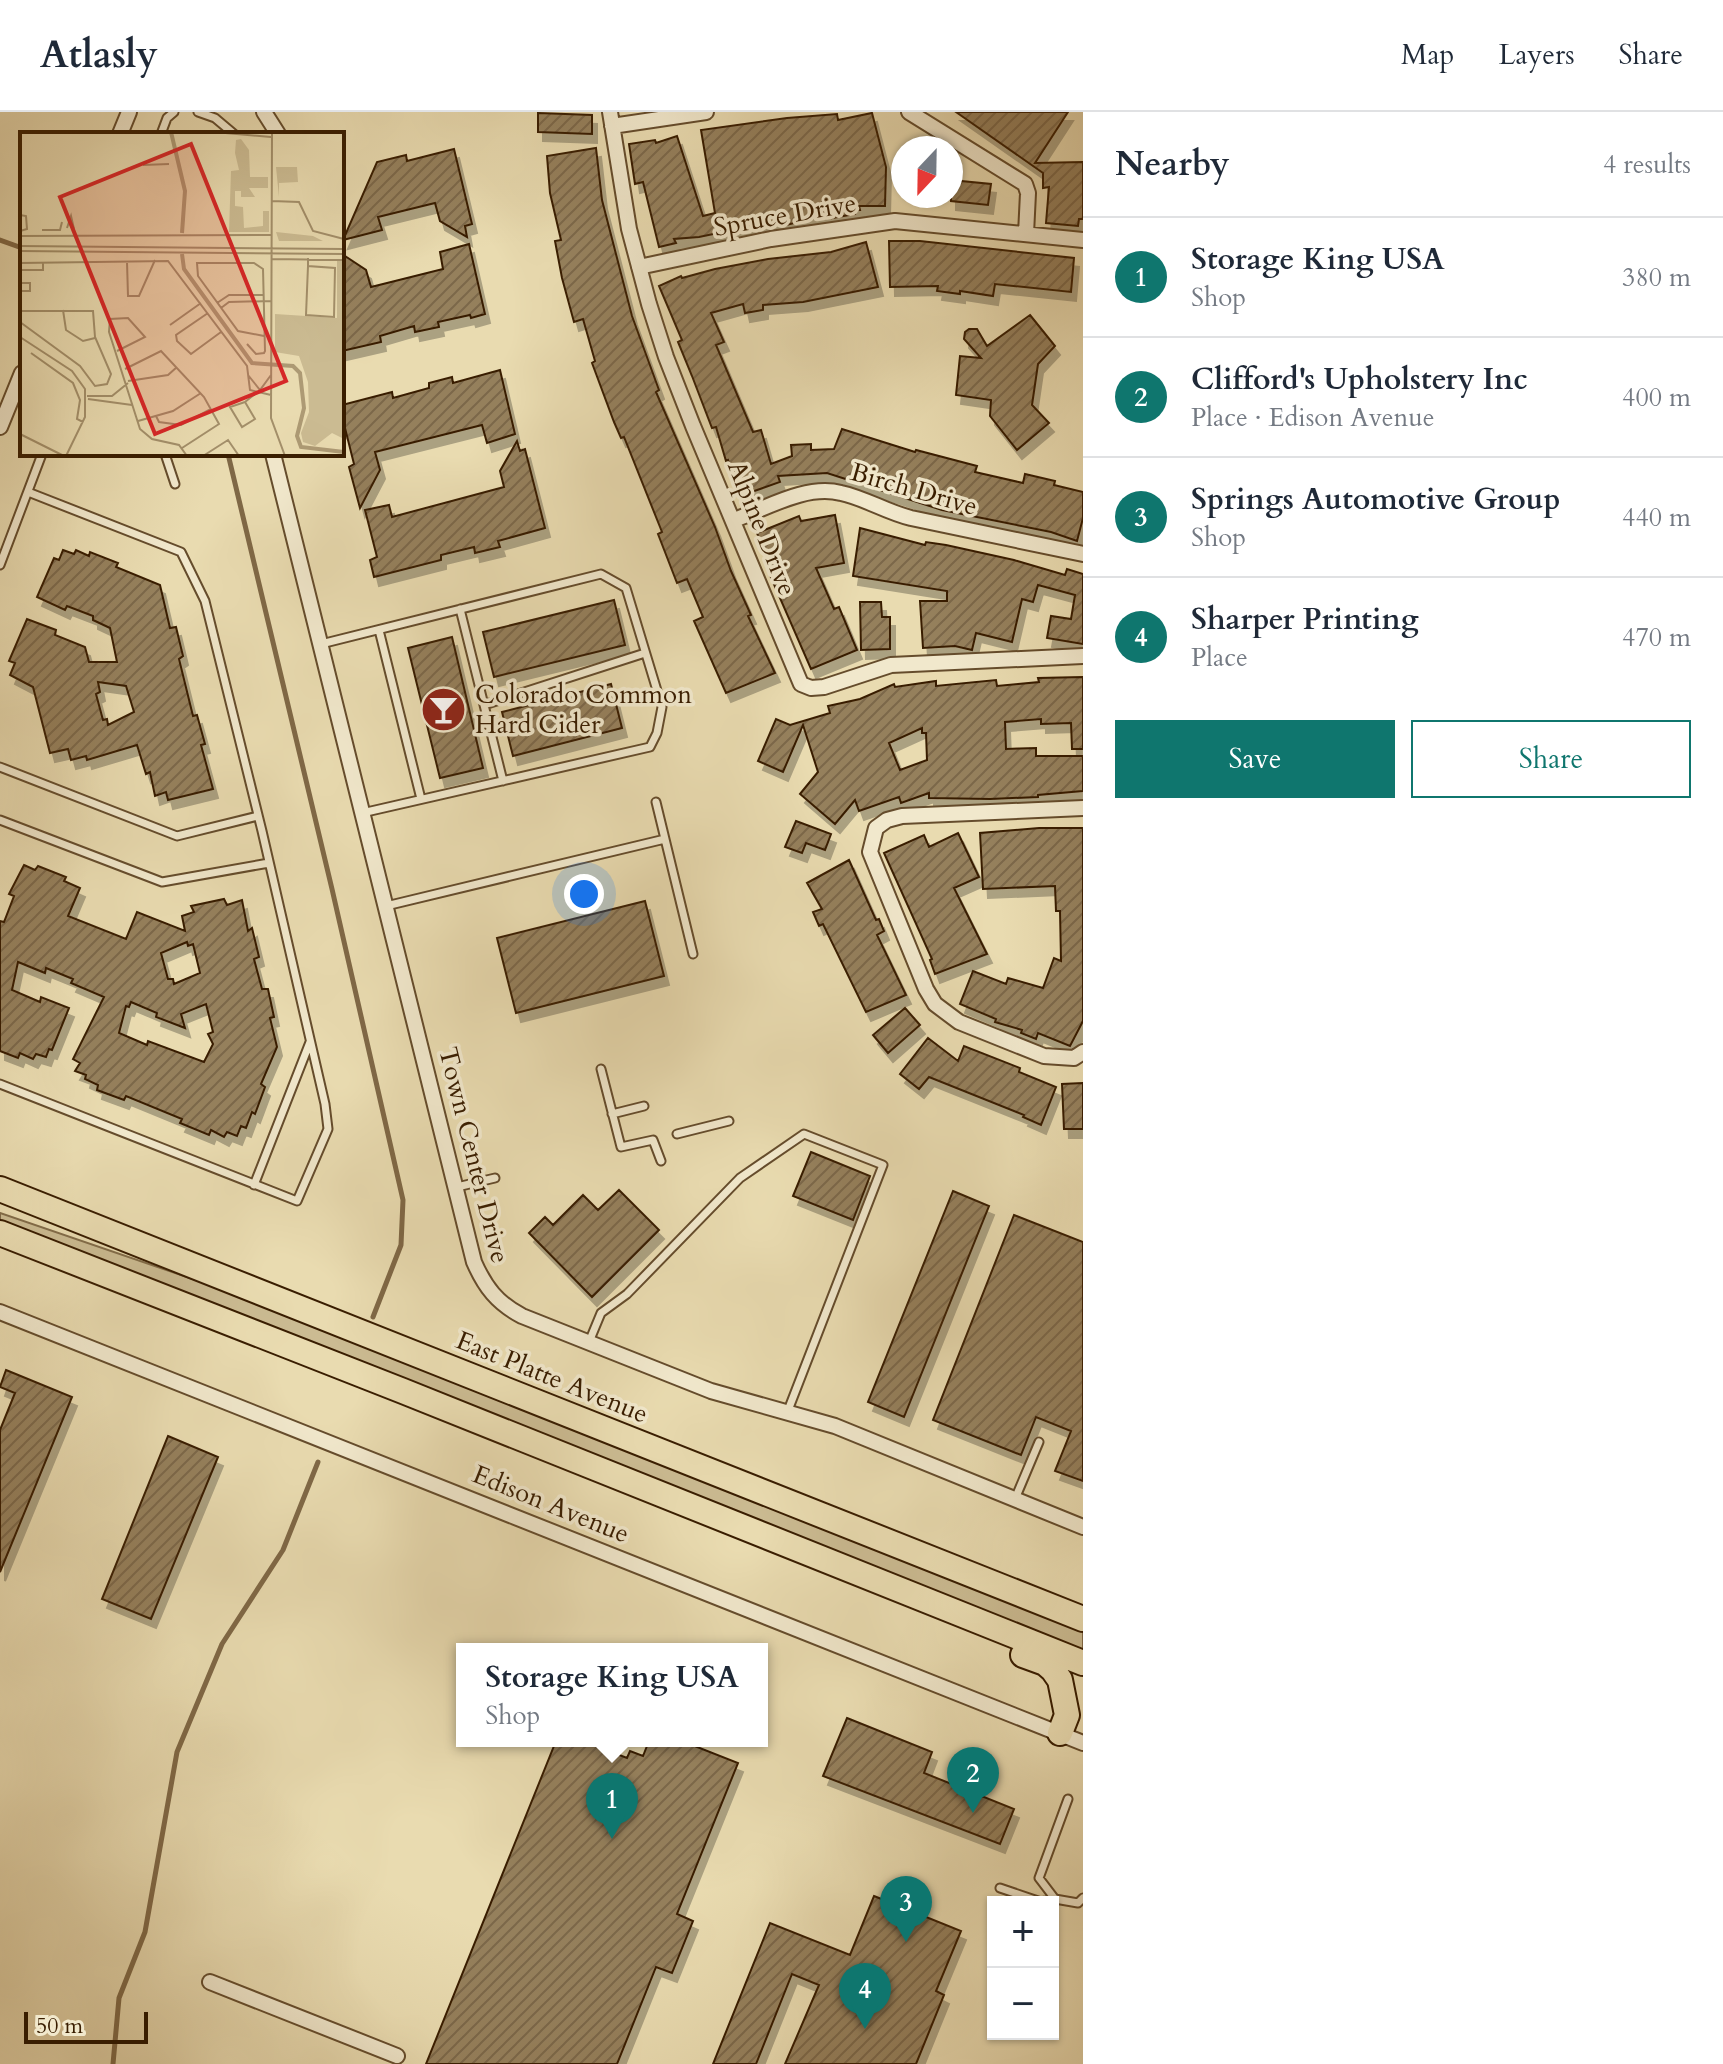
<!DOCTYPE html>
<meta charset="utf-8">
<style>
body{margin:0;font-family:Cardo,serif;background:#f6f6f7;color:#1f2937}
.controls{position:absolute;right:24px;bottom:24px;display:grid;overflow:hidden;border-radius:0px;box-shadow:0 2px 6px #0004}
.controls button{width:72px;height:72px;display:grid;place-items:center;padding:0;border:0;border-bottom:2px solid #e0e1e3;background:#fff;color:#1f2937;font:40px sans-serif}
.compass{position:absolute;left:891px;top:24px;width:72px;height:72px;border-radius:50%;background:#fff;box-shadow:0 2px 6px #0004;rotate:202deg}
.scale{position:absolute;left:24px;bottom:20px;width:124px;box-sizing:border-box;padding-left:8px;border:4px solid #391d00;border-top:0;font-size:22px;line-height:28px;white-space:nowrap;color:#391d00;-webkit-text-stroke:6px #f1e8cc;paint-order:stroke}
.you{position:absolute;left:584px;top:782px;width:28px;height:28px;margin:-20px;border:6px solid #fff;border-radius:50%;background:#1a73e8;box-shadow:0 0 0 12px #1a73e833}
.badge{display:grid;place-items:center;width:52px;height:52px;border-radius:50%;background:#0f766e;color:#fff;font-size:26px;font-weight:700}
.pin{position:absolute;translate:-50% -66px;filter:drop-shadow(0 2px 4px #0008)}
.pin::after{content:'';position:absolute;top:42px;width:28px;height:24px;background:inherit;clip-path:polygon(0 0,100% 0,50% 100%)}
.popup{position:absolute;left:456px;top:1531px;width:312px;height:104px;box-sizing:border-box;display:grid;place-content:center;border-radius:0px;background:#fff;filter:drop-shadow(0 2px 6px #0005);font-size:26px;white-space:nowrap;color:#747a83}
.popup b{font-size:30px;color:#1f2937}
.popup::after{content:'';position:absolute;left:50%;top:100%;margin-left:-16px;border:16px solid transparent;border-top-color:#fff}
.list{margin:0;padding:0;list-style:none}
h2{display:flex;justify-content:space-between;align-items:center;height:104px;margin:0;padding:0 32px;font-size:34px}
h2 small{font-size:26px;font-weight:400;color:#747a83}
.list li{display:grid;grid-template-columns:52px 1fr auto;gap:24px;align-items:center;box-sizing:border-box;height:120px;padding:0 32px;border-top:2px solid #e0e1e3}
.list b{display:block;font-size:30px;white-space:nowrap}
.list p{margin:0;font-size:26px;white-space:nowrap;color:#747a83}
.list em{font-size:26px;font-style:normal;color:#747a83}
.actions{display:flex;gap:16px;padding:24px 32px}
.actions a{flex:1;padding:18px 0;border:2px solid #0f766e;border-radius:0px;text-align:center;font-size:28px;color:#0f766e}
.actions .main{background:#0f766e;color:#fff}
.map{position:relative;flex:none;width:1083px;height:1952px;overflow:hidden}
header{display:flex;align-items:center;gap:48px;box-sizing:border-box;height:112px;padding:0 40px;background:#fff;border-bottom:2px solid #e0e1e3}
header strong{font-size:38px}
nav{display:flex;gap:44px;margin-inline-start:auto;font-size:28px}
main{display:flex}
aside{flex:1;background:#fff}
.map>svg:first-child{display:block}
.grass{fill:#cbbb92;stroke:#826c49;stroke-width:2}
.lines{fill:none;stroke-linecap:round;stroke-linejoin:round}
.stream{stroke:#7f6846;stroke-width:5}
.building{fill:url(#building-hatch);stroke:#391d00;stroke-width:2;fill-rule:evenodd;filter:url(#shadow)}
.lane-casing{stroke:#654c2c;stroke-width:11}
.street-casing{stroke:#654c2c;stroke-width:18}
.highway-casing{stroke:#391d00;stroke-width:28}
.lane{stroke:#f1e8cc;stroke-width:7}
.street{stroke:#f1e8cc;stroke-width:14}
.highway{stroke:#e9dbb0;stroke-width:24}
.labels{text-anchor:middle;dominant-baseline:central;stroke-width:7;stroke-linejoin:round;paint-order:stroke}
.street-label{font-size:26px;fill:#391d00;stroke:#f1e8cc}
.poi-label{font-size:26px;fill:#391d00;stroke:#f1e8cc;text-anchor:start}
.inset-river{fill:none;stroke:#ad9a74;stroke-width:4}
.inset-road{fill:none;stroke:#a38f6a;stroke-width:2}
.view{fill:#d62828;fill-opacity:0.15;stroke:#d62828;stroke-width:4}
.inset-edge{fill:none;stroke:#391d00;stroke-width:4}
</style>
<header>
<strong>Atlasly</strong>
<nav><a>Map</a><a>Layers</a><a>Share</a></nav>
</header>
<main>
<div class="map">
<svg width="1083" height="1952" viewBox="0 0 1083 1952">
<defs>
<pattern id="building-hatch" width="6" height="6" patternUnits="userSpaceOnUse" patternTransform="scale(2)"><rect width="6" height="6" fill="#95805c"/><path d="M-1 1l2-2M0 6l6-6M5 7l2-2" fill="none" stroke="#7b684a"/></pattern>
<filter id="shadow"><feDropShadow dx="5" dy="9" stdDeviation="0" flood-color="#0004"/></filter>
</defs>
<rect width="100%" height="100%" fill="#e9dbb0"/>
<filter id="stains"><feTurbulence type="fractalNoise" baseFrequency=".0025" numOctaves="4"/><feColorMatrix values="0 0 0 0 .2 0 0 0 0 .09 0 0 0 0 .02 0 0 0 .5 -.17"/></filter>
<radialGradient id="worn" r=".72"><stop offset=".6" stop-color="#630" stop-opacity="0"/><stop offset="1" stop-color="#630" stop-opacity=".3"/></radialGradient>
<path class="grass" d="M0,1101L251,1187L1083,1519V1539L0,1112Z"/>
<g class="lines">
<path class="stream" d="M0,128L22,136
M228,342L332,777L403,1088L401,1133L373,1205
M113,1952L119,1886L145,1820L177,1640L222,1532L283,1438L318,1350"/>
</g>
<path class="building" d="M956,0H1068L1035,51L1083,50V107H1079L1078,114L1046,111L1049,75L1043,76V61Z
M538,1L592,3V22L538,20Z
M872,1L886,55L885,94H859L860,98H854L855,102L832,106L831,102L782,114L781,108L699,125L674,127L676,131L659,135L643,70L635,72L629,32L655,28L656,31L677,24L703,104L715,101L701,18L787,6L837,2L838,8Z
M596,36L602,88L632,204L659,278L656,280L715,415L731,459L751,503L748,504L775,561L726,581L694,509L703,505L687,467L677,471L658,422L662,420L624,325L621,326L614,310L592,251L595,249L583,207L574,210L562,166L555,129L561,128L550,81L547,44Z
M454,37L472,112L465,114L467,125L440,109L435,91L378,105L382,118L343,128L377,50L406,43L407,49Z
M951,68L991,72L988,93L951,89Z
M889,129H920L1074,146L1071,180L995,172L993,184L960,179V182L937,179L938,174L890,175Z
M866,130L878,175L803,190L763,193V198L745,201L743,192L711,201L724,230L716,233L753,320L761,318L771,352L792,344L791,333L811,332V338L834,337L842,317L915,340L916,338L977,354L975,360L1023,371L1025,362L1055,369L1054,373L1083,380V406L1077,429L1051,420L942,398L827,361L778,364L780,370L740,384L728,348L726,349L716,315L712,316L692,264L678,230L682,228L659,174L681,164L682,166L715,157L768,147L831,140Z
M469,132L485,202L471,206L470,203L438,210L439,215L415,220L414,214L380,224L381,230L342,239V142L366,158L371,175L443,157L440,140Z
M1030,203L1055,234L1038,252L1032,293L1049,311L1017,338L990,304L991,288L956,283L960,244L981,246L964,227L965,220L969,217H977L987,234Z
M500,258L515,322L487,331L482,313L375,340L380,358L360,396L349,355L354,352L345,316L342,317V293L392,280L393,286L429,276V271L452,265L453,271Z
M517,329L520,339L525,337L545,416L498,429L500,435L475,441L474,435L441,443V448L374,465L370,448L377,445L365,398L389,393L392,405L504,375L500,359Z
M835,403L844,451L816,456L834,497L839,495L857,538L811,557L769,461L773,460L757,421L799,404L801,409Z
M860,416L925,433L926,430L946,433L1014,448L1065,463L1067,457L1083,462V532L1047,526L1051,504L1071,507L1075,483L1038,473L1033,490L1022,487L1012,530L976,521L972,538L955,534L923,536L920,489H947V479L853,464Z
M63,438L74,442L76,438L89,444L90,440L118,451L116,455L160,473L170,516L176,515L183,544L179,547L193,604L197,603L205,632L201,633L213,677L168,688L166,680L155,684L150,660L146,662L137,633L87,648L86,644L71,648L68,637L50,641L33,575L10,563L15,551L9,549L27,507L56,518L55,523L85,535L89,550H117L110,516L93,508V504L67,494L65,498L37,485L54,446L59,448ZM98,570L126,574L134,600L108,613L107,607L103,608L96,582L100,580Z
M614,488L625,533L494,565L483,520Z
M860,490H881L882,505H890V537L861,538Z
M452,525L483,656L440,666L408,536Z
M1083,565V637H1072L1071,611L1041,612V607L1005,610L1006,637L1036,636V644H1083V679L1038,683V685L990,687L929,686V681L901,691L899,685L859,699L855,688L835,712L800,682L818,660L803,613L783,660L758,649L776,607L790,613L830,601L828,594L860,587L894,572L895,575L936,569V574L996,568L997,574L1039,570L1038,566ZM922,616V621H926L927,648L900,658L889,631Z
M611,572L622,616L513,644L502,600Z
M796,709L831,722L825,738L806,731L802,741L785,735Z
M1039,716H1083V909L1070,934L1038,921L1036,927L1021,921L1022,918L995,910L996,907L960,892L973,859L1006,872L1008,866L1043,876L1054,846L1061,849L1060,799H1056L1055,774L983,777L980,721Z
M958,721L979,765L954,776L987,842L935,862L930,848L932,847L884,741L924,723L929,735Z
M849,748L876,808L879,807L884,819L877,823L906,883L866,900L823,812L819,814L813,800L822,797L807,771Z
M24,753L35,758L38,754L66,765L64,769L80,776L68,804L126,827L137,800L185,819L182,804L194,800L191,794L224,787L227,793L242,788L248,819L252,816L259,845L254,847L262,877H268L274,905L270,906L277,935L261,972L265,975L255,1002L252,1000L246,1016L241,1014L237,1024L227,1020L224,1025L211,1018L209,1023L180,1011L182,1007L126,984L124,988L97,978L98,973L85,967L86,963L75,959L80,951L73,947L104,885L71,871L73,867L46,856L45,861L18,850L12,878L40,890L41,885L69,896L52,938L49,937L46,945L36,942L33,947L20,941L18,946L0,939V809L4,810L14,784L9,782ZM187,830L188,834L193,832L200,861L174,872L173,867H168L161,841ZM131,890L157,901L156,905L185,916L181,902L206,892L213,920L208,922L213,932L204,950L148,929L147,933L119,921L126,894L129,895Z
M645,789L664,864L516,901L497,826Z
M905,896L920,913L888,941L873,923Z
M928,926L958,949L964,934L1020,956L1019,960L1056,975L1041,1013L1023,1005L1024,1003L929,965L919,977L900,962Z
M1083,971V1017H1064L1062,972Z
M811,1040L870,1064L853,1108L793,1084Z
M619,1078L659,1118L592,1185L529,1121L545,1105L553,1113L583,1083L598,1098Z
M953,1079L989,1094L904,1305L868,1290Z
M1014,1103L1083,1130V1369L1055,1359L1071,1319L1036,1305L1021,1343L933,1308Z
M6,1258L72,1285L0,1460V1318L15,1281L0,1275Z
M168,1324L218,1345L151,1507L102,1487Z
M847,1606L932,1640L924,1661L1014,1697L1000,1732L823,1664Z
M556,1629H583L627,1646L630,1639L643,1644L649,1629H682L738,1651L677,1802L693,1809L672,1861L656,1855L617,1952H426Z
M874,1784L961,1819L936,1879L944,1883L916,1952H785L819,1873L792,1862L756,1952H713L770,1811L850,1843Z"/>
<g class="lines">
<defs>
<path id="lane" d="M198,0L215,6L234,22
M161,22L167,6L174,0
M165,342L175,372
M0,453L42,342
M460,497L503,669
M379,518L421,687
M321,532L601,462L626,476L662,595L657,621L650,635L362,701
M484,593L645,541
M0,655L177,724L258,704
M656,690L693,842
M0,708L162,770L269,751
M386,794L665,727
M601,957L621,1035L653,1028L661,1049
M0,972L297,1089L328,1017L325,992L262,719L205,489L181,440L28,380
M612,1002L644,994
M677,1022L729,1009
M254,1073L310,930
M457,1075L495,1066
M589,1230L601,1201L627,1182L740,1066L804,1022L883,1053L787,1301
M1015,1387L1039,1330
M1068,1687L1039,1766L1055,1787L1078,1791L1083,1786
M1000,1776L1041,1790L1055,1787"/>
<path id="street" d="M264,0L278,22
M610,0L629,117L649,192L666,245L693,314L801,572L811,576L824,575L891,553L1083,544
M909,0L1025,72L1028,81L1026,122
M612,14L706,0
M120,22L129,0
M639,155L771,127L895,109L1083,128
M0,315L22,261
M273,342L474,1150C485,1175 497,1191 522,1204L711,1279L835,1314L1083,1415
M734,408C767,396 806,372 841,381C865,386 886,400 911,406L1083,442
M1083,696L902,704L887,708L876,716L870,740L926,877L935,892L959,910L1044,944L1074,946L1083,940
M0,1200L1083,1631
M210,1870L397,1944"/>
<path id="highway" d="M0,1077L1083,1507
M0,1121L403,1279L1083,1551
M1023,1543L1045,1551L1053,1558L1060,1568L1067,1603L1060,1621"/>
</defs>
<use href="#lane" class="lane-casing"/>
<use href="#street" class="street-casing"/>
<use href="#highway" class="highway-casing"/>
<use href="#lane" class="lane"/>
<use href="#street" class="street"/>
<use href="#highway" class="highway"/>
</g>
<defs>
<symbol id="bar-disc" viewBox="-11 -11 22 22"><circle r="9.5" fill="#8f2418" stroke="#f1e8cc"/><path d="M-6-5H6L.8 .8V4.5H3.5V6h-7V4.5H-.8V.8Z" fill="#fff"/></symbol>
</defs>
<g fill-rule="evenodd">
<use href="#bar-disc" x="418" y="572" width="51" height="51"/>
</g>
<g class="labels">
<g class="street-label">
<text transform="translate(785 103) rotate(-10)">Spruce Drive</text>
<text transform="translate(914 377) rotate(16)">Birch Drive</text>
<text transform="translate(762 416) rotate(68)">Alpine Drive</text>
<text transform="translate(474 1043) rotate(76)">Town Center Drive</text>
<text transform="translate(552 1265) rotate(22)">East Platte Avenue</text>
<text transform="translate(551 1392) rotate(22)">Edison Avenue</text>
</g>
<g class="poi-label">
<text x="475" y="582">Colorado Common<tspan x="475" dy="30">Hard Cider</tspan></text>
</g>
</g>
<g transform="translate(20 20)">
<rect width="324" height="324" fill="#e9dbb0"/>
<path d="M221,7L229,18L230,45H248V56H229L235,65H221V59H215V74L223,75L224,96L243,94V79H249V100H209L211,39L219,38L215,21L216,8ZM256,35H277L278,50L259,51V65ZM256,100L293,104L303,109H259ZM317,128L324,129V307L312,301L295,314L283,310L281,301L289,280L288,250L279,224L255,220V182L317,186Z" fill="#cbbb92"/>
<path class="inset-river" d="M151,0L165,59L162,101M162,122L164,137L232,231L273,234L280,241L284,276L277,304L281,315L324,320"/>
<path class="inset-road" d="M194,0L251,5M252,0L251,286L265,324M123,33L149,32M252,69L279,70L293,99L324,107M0,83L6,84L7,97L0,99M47,96L51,84L54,97M22,98H40L42,90M0,104L252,103M0,114L324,117M0,119L324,122M288,126V134L315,136L314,185L286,183L288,134M251,127L324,128M107,130L108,164H119L135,128M0,131L148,129L227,234L230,258L251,263M0,138H23V131M0,151H10V159H0M197,171L209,163H244M201,176L209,170L251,169M43,178L46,198L63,209L75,206M0,179H73L75,205L91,242L87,252L75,254L60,234L0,190M188,181L156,203L157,209L171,222L201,200M150,193L181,171M0,205L52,239L65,257V285L46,324M227,212L236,222L244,221L245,219L243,137L234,131H177L178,144L218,199L244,204M97,219L125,205L108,186L90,187L89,200L120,297L132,307L159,313L167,324M11,221L53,251L60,268L57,287L63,290M105,237L141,219L184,265L199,292L162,316M228,243L240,258L251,243M108,249L148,243L157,235M67,264H92L108,251M68,267L112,273M225,270L210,275L222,295L235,287L225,270L235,262M136,284L139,290L161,293L191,277M118,289L153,279L181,261M0,302L44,324M183,324L208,308L219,324"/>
<path class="view" d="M171,12L266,249L135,302L40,65Z"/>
<rect width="324" height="324" class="inset-edge"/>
</g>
<rect width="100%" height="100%" filter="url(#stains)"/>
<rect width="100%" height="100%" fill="url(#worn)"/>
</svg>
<div class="controls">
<button>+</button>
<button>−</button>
</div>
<svg class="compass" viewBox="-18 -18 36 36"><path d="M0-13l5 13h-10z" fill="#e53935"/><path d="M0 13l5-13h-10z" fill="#747a83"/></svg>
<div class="scale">50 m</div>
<div class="you"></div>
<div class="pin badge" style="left:612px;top:1727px">1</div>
<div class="popup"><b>Storage King USA</b>Shop</div>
<div class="pin badge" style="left:973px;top:1701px">2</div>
<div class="pin badge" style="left:906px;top:1830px">3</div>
<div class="pin badge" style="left:865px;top:1917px">4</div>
</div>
<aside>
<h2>Nearby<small>4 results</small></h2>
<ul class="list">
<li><span class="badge">1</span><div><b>Storage King USA</b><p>Shop</p></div><em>380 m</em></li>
<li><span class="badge">2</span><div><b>Clifford's Upholstery Inc</b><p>Place · Edison Avenue</p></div><em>400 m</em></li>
<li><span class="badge">3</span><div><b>Springs Automotive Group</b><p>Shop</p></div><em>440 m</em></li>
<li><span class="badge">4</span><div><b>Sharper Printing</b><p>Place</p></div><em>470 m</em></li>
</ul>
<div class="actions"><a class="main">Save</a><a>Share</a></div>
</aside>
</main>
